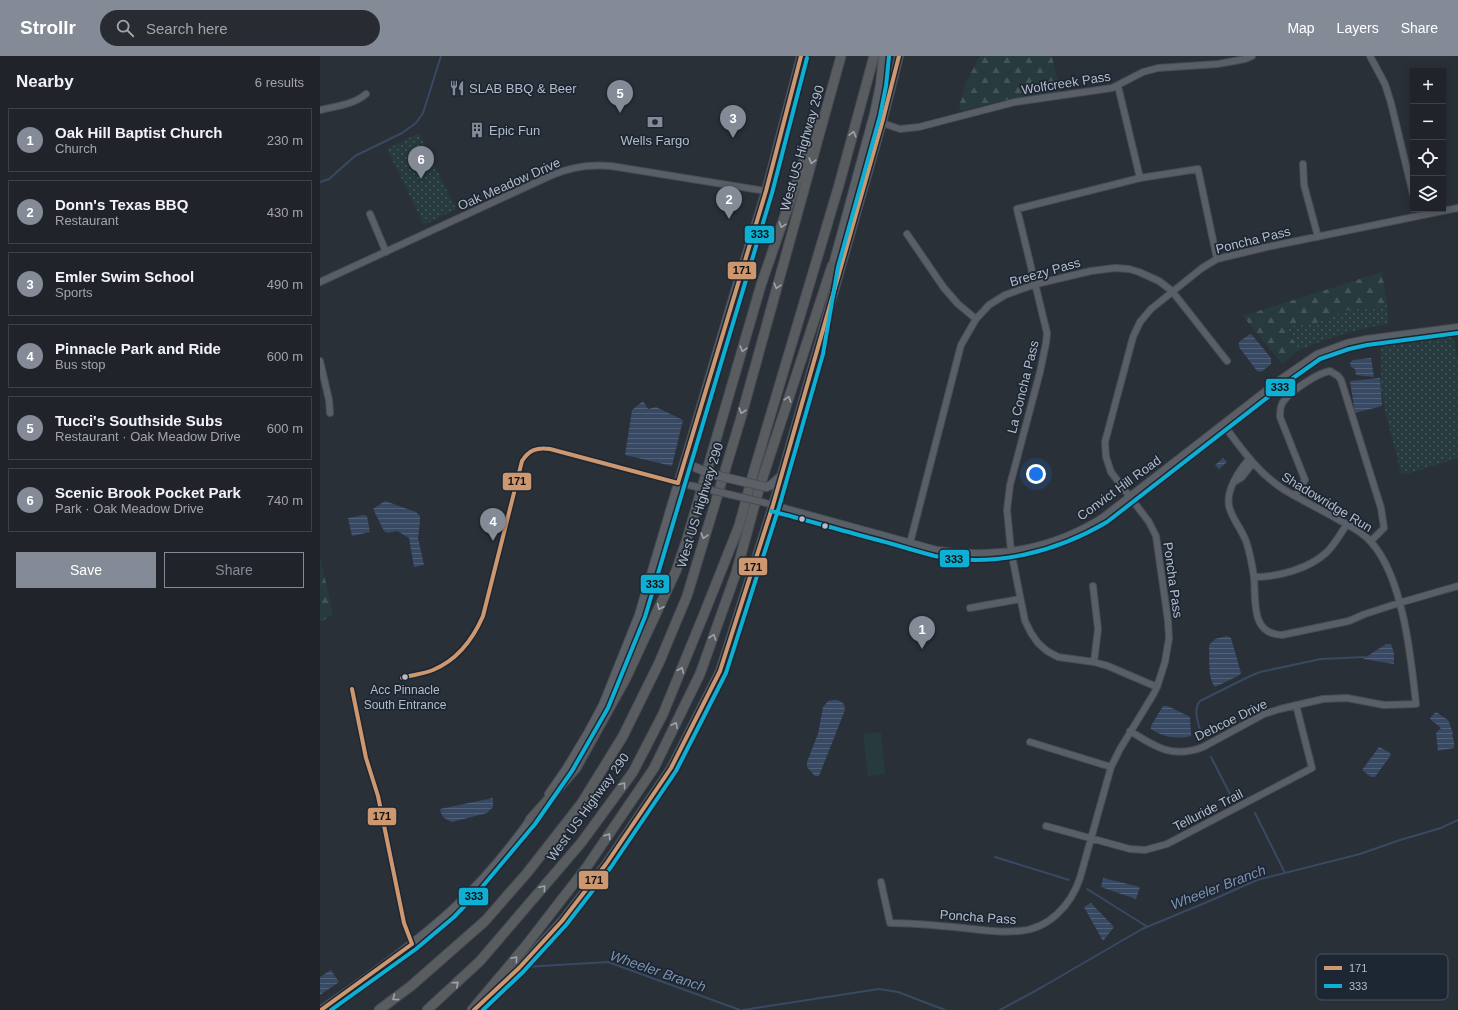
<!DOCTYPE html>
<meta charset="utf-8">
<style>
body{margin:0;font-family:Arial,sans-serif;background:#282c32;color:#f1f3f6}
.controls{position:absolute;right:12px;top:12px;display:grid;overflow:hidden;border-radius:0px;box-shadow:0 2px 10px #0003}
.controls button{width:36px;height:36px;display:grid;place-items:center;padding:0;border:0;border-bottom:1px solid #3d4147;background:#20242a;color:#f1f3f6;font:20px sans-serif}
.you{position:absolute;left:716px;top:418px;width:14px;height:14px;margin:-10px;border:3px solid #fff;border-radius:50%;background:#1a73e8;box-shadow:0 0 0 6px #1a73e833}
.badge{display:grid;place-items:center;width:26px;height:26px;border-radius:50%;background:#848b96;color:#fff;font-size:13px;font-weight:700}
.pin{position:absolute;translate:-50% -33px;filter:drop-shadow(0 1px 2px #0008)}
.pin::after{content:'';position:absolute;top:21px;width:14px;height:12px;background:inherit;clip-path:polygon(0 0,100% 0,50% 100%)}
.list{margin:0;padding:0;list-style:none}
h2{display:flex;justify-content:space-between;align-items:center;height:52px;margin:0;padding:0 16px;font-size:17px}
h2 small{font-size:13px;font-weight:400;color:#a2a4a8}
.list li{display:grid;grid-template-columns:26px 1fr auto;gap:12px;align-items:center;box-sizing:border-box;height:64px;margin:0 8px 8px;padding:0 8px;border:1px solid #3d4147;border-radius:0px}
.list b{display:block;font-size:15px;white-space:nowrap}
.list p{margin:0;font-size:13px;white-space:nowrap;color:#a2a4a8}
.list em{font-size:13px;font-style:normal;color:#a2a4a8}
.actions{display:flex;gap:8px;padding:12px 16px}
.actions a{flex:1;padding:9px 0;border:1px solid #848b96;border-radius:0px;text-align:center;font-size:14px;color:#848b96}
.actions .main{background:#848b96;color:#fff}
.icon{flex:none;width:22px;height:22px;fill:none;stroke:currentColor;stroke-width:2;stroke-linecap:round;stroke-linejoin:round}
.map{position:relative;flex:none;width:1138px;height:954px;overflow:hidden}
header{display:flex;align-items:center;gap:24px;box-sizing:border-box;height:56px;padding:0 20px;background:#848b96;color:#fff}
header strong{font-size:19px}
nav{display:flex;gap:22px;margin-inline-start:auto;font-size:14px}
.search{width:280px;height:36px;background:#282c32;display:flex;align-items:center;gap:10px;box-sizing:border-box;padding:0 14px;border-radius:22px;color:#a2a4a8;font-size:15px}
main{display:flex}
aside{flex:1;background:#20242a}
.map>svg:first-child{display:block}
.grass{fill:url(#grass-dots)}
.forest{fill:url(#forest-firs)}
.garden{fill:#273a3e}
.water{fill:url(#water-rules)}
.lines{fill:none;stroke-linecap:round;stroke-linejoin:round}
.stream{stroke:#384963;stroke-width:2}
.minor-casing{stroke:#484c53;stroke-width:8}
.major-casing{stroke:#484c55;stroke-width:10}
.highway-casing{stroke:#474c53;stroke-width:11}
.minor{stroke:#5a5e66;stroke-width:6}
.major{stroke:#5c6168;stroke-width:8}
.highway{stroke:#5a5d60;stroke-width:9}
.minor-bridge-casing{stroke:#484c53;stroke-width:8;stroke-linecap:butt}
.major-bridge-casing{stroke:#484c55;stroke-width:10;stroke-linecap:butt}
.minor-bridge{stroke:#5a5e66;stroke-width:6}
.major-bridge{stroke:#5c6168;stroke-width:8}
.bus-1-casing{stroke:#1d2633;stroke-width:7}
.bus-2-casing{stroke:#1d2633;stroke-width:7}
.bus-1{stroke:#cd976f;stroke-width:4}
.bus-2{stroke:#0dafd3;stroke-width:4}
.oneway{stroke:#9ea4af}
.bus-dot{fill:#b4bcc9;stroke:#1d2633;stroke-width:1.5}
.labels{text-anchor:middle;dominant-baseline:central;stroke-width:3.5;stroke-linejoin:round;paint-order:stroke}
.bus-label{font-size:12px;fill:#b4bcc9;stroke:#1d2633}
.street-label{font-size:13px;fill:#b4bcc9;stroke:#1d2633}
.poi-label{font-size:13px;fill:#b4bcc9;stroke:#1d2633;text-anchor:start}
.water-label{font-size:14px;font-style:italic;fill:#7c92b1;stroke:#1d2633}
.key{fill:#1d2633;stroke:#4a5360;stroke-width:1}
.key-label{font-size:11px;fill:#b4bcc9}
.line-badge{stroke:#1d2633;stroke-width:1.5}
.pale-badge-label{font-size:11px;text-anchor:middle;font-weight:bold;fill:#111}
</style>
<header>
<strong>Strollr</strong>
<div class="search"><svg class="icon" aria-label="search" viewBox="0 0 24 24"><circle cx="10" cy="10" r="6"/><path d="M15 15l6 6"/></svg>Search here</div>
<nav><a>Map</a><a>Layers</a><a>Share</a></nav>
</header>
<main>
<aside>
<h2>Nearby<small>6 results</small></h2>
<ul class="list">
<li><span class="badge">1</span><div><b>Oak Hill Baptist Church</b><p>Church</p></div><em>230 m</em></li>
<li><span class="badge">2</span><div><b>Donn's Texas BBQ</b><p>Restaurant</p></div><em>430 m</em></li>
<li><span class="badge">3</span><div><b>Emler Swim School</b><p>Sports</p></div><em>490 m</em></li>
<li><span class="badge">4</span><div><b>Pinnacle Park and Ride</b><p>Bus stop</p></div><em>600 m</em></li>
<li><span class="badge">5</span><div><b>Tucci's Southside Subs</b><p>Restaurant · Oak Meadow Drive</p></div><em>600 m</em></li>
<li><span class="badge">6</span><div><b>Scenic Brook Pocket Park</b><p>Park · Oak Meadow Drive</p></div><em>740 m</em></li>
</ul>
<div class="actions"><a class="main">Save</a><a>Share</a></div>
</aside>
<div class="map">
<svg width="1138" height="954" viewBox="0 0 1138 954">
<defs>
<pattern id="grass-dots" width="8" height="8" patternUnits="userSpaceOnUse"><rect width="8" height="8" fill="#273a3e"/><path d="M2 2h.1M6 6h.1" fill="none" stroke="#445559" stroke-width="1.8" stroke-linecap="round"/></pattern>
<pattern id="forest-firs" width="22" height="20" patternUnits="userSpaceOnUse"><rect width="22" height="20" fill="#273a3e"/><path d="M5 1l3.5 6h-7zM16 11l3.5 6h-7z" fill="#445559"/></pattern>
<pattern id="water-rules" width="6" height="5" patternUnits="userSpaceOnUse"><rect width="6" height="5" fill="#384963"/><path d="M0 2.5h6" fill="none" stroke="#526178"/></pattern>
</defs>
<rect width="100%" height="100%" fill="#2a3038"/>
<path class="grass" d="M99,77L136,153L104,169L67,93Z
M1067,249L1069,268C1038,272 1008,282 979,294L967,274L980,266H999L1027,254L1041,253Z
M1132,277L1138,305V402L1087,418L1081,417L1065,354L1061,332V284Z"/>
<path class="forest" d="M660,0H732L740,37L690,43L641,55L639,51L645,28Z
M1062,216L1067,249L1041,253L1027,254L994,268L980,266L967,274L979,294L962,308L923,260Z
M0,500L13,559L0,566Z"/>
<path class="garden" d="M561,676L565,718L548,720L543,678Z"/>
<path class="water" d="M930,278L932,279L951,302V308L941,316L937,315L919,291V286Z
M1051,302L1054,321L1036,319L1035,313L1031,311L1030,307L1033,304Z
M1060,322L1062,350L1035,357L1030,325Z
M323,345L328,353L336,351L363,364L352,410L305,399L312,354Z
M903,402L907,406L899,413L895,409Z
M65,445L96,456L100,460V466L98,482L104,509L94,511L89,482L77,475L67,477L64,475L53,453Z
M44,459L47,460L50,476L32,480L28,462Z
M907,580L911,582L921,617L918,620L895,631C887,621 890,602 889,589L895,583Z
M1066,588H1071L1074,597V608L1043,603Z
M513,644C520,644 525,646 525,654L499,720H495L487,711V706L498,678L503,651L508,645Z
M843,650H848L870,661L871,680C858,684 843,681 831,673V670Z
M1116,656L1128,664L1133,677L1132,678L1134,686V692L1118,695L1116,677L1121,672L1111,664L1110,662Z
M1059,691L1069,696L1071,699L1055,721H1051L1042,714Z
M173,742V751L167,757L132,766C125,763 121,761 120,753Z
M783,822L820,831L816,843L781,831Z
M771,847L794,871L783,885L764,851Z
M11,914L19,926L0,939V921Z"/>
<g class="lines">
<path class="stream" d="M0,126L9,123L35,100L82,77L96,67L103,57L121,0
M882,680C879,669 872,654 880,645L928,621L940,616L1001,603L1045,601
M891,701L911,740
M935,757L965,817
M675,801L749,824
M767,833L826,870
M204,911L288,906L420,954
M12,954L83,905
M423,954L559,933L578,936L625,954
M680,954L724,930L822,873L892,844L937,824L1040,798L1080,784L1121,772L1138,764"/>
<defs>
<path id="minor" d="M1050,0L1065,28L1071,47L1093,138
M798,30L820,122
M0,54C16,50 33,49 46,38
M562,67L580,73L599,71L695,46L792,32L823,16L838,12L898,8L925,3L932,0
M983,108L984,129L998,181
M50,158L66,196
M587,178L624,232L638,248L656,263
M0,226L232,119C251,111 270,108 291,110L446,135
M0,305L9,344L10,357
M929,403C923,410 918,417 914,425C900,453 916,461 926,485C930,497 932,508 934,521C958,521 989,513 1007,496C1015,488 1021,477 1027,468
M914,426L922,421L933,407
M358,427L373,430
M975,440L985,424L960,361C960,356 960,350 963,346C970,335 998,317 1010,315L1018,320L1021,324L1061,452L1064,472L1051,485
M442,446L617,494C675,503 733,493 783,461L962,322L997,298L1027,287L1046,283L1138,271
M590,487L641,289L656,263L669,249L685,239L716,228L771,215L795,212L809,213L819,216L839,225L852,235L907,305
M934,521C936,544 930,578 962,579L1029,565L1045,558L1079,547L1138,530
M773,530L778,573L774,606
M650,552L700,543
M837,631L788,610L774,606L738,601L727,595L718,587L711,577L705,565L691,495L687,454L690,429L720,316L726,287L727,277L697,153L820,122L878,113L897,203
M810,675C835,691 853,703 883,691L944,658L960,653L1003,643L1027,642L1064,649L1096,648C1091,601 1083,521 1051,486C1043,476 1030,470 1019,464C1000,453 981,444 963,433C937,416 921,392 903,368
M710,686L791,711
M726,770L810,793L825,794L847,788L992,712L976,649
M561,826L570,867C595,867 619,870 644,872C662,874 681,877 699,875C729,873 751,849 760,822L791,711L800,693L833,639L837,631L845,606L849,582L848,565L836,480L829,466L791,416L786,401L785,386L813,281L820,266L831,253L882,212L897,203L947,191L1138,152"/>
<path id="major" d="M511,216L554,58L560,29L563,0
M446,431L451,429L461,420
M229,738L247,712L268,677L283,649L319,559L414,239L446,135L481,0
M161,948L199,912L242,865L286,808L351,712L400,615L453,449L562,67L579,0
M1,954C45,924 90,892 130,856C161,828 190,793 214,759"/>
<path id="highway" d="M210,764L256,712L306,622L356,515L367,483L441,229L497,66
M59,954L91,930L165,865L207,817L261,748L303,680L339,607L367,540L420,365L521,0
M107,954L160,905L261,787L313,716L343,658L384,558L419,470L433,418L519,129L554,0
M152,954L204,892L266,812L334,712L380,618L416,517L439,433L512,210"/>
</defs>
<use href="#minor" class="minor-casing"/>
<use href="#major" class="major-casing"/>
<use href="#highway" class="highway-casing"/>
<use href="#minor" class="minor"/>
<use href="#major" class="major"/>
<use href="#highway" class="highway"/>
<defs>
<path id="minor-bridge" d="M373,430L442,446"/>
<path id="major-bridge" d="M372,410L391,418L446,431"/>
</defs>
<use href="#minor-bridge" class="minor-bridge-casing"/>
<use href="#major-bridge" class="major-bridge-casing"/>
<use href="#minor-bridge" class="minor-bridge"/>
<use href="#major-bridge" class="major-bridge"/>
<defs>
<path id="bus-1" d="M358,427L446,135L481,0
M82,622C92,619 103,618 113,614C137,604 153,583 163,560L202,405C209,394 217,391 230,393L358,427
M32,633L46,702L58,740L84,867L92,888
M1,954L92,888
M154,954L199,912L242,865L286,808L351,712L400,615L453,449L562,67L579,0"/>
<path id="bus-2" d="M451,455C486,464 520,474 554,483C574,488 595,495 615,500C674,512 736,496 787,466L966,327L1000,303L1029,293L1047,289L1138,277
M11,954L96,893L134,861L157,837L215,768L252,715L288,652L325,561L452,137L487,2
M163,954L203,916L246,869L291,811L356,715L406,617L459,451L503,298L518,211L560,60L566,30L569,1"/>
</defs>
<use href="#bus-1" class="bus-1-casing"/>
<use href="#bus-2" class="bus-2-casing"/>
<use href="#bus-1" class="bus-1"/>
<use href="#bus-2" class="bus-2"/>
</g>
<defs><path id="oneway-chevron" d="M-2-3.5L2.5 0L-2 3.5" fill="none" stroke-width="1.6" stroke-linecap="round" stroke-linejoin="round"/></defs>
<g class="oneway">
<use href="#oneway-chevron" transform="translate(533 78) rotate(-75)"/>
<use href="#oneway-chevron" transform="translate(492 105) rotate(106)"/>
<use href="#oneway-chevron" transform="translate(462 169) rotate(109)"/>
<use href="#oneway-chevron" transform="translate(457 230) rotate(106)"/>
<use href="#oneway-chevron" transform="translate(423 293) rotate(106)"/>
<use href="#oneway-chevron" transform="translate(468 343) rotate(-72)"/>
<use href="#oneway-chevron" transform="translate(422 355) rotate(106)"/>
<use href="#oneway-chevron" transform="translate(384 480) rotate(106)"/>
<use href="#oneway-chevron" transform="translate(340 551) rotate(115)"/>
<use href="#oneway-chevron" transform="translate(393 581) rotate(-71)"/>
<use href="#oneway-chevron" transform="translate(361 614) rotate(-67)"/>
<use href="#oneway-chevron" transform="translate(355 669) rotate(-64)"/>
<use href="#oneway-chevron" transform="translate(303 729) rotate(-54)"/>
<use href="#oneway-chevron" transform="translate(288 780) rotate(-56)"/>
<use href="#oneway-chevron" transform="translate(223 832) rotate(-50)"/>
<use href="#oneway-chevron" transform="translate(195 903) rotate(-50)"/>
<use href="#oneway-chevron" transform="translate(136 928) rotate(-42)"/>
<use href="#oneway-chevron" transform="translate(75 942) rotate(143)"/>
</g>
<defs>
<symbol id="restaurant-bare" viewBox="-9 -9 18 18"><path d="M-5-6h1v4h1v-4h1v4h1v-4h1v5L-1.5 .5V6h-2V.5L-5-1ZM5-6V6H3V1.5H1.5Q1.5-4 5-6Z" fill="#848b96" stroke="#1d2633" stroke-width="2.5" paint-order="stroke"/></symbol>
<symbol id="bank-bare" viewBox="-9 -9 18 18"><path d="M-6-4H6V4H-6ZM0-2.3a2.3 2.3 0 1 0 0 4.6a2.3 2.3 0 1 0 0-4.6Z" fill="#848b96" stroke="#1d2633" stroke-width="2.5" paint-order="stroke"/></symbol>
<symbol id="building-bare" viewBox="-9 -9 18 18"><path d="M-4-6H4V6H1V3H-1V6H-4ZM-2.5-4.3h1.7v1.8h-1.7ZM.8-4.3h1.7v1.8H.8ZM-2.5-1h1.7V.8h-1.7ZM.8-1h1.7V.8H.8Z" fill="#848b96" stroke="#1d2633" stroke-width="2.5" paint-order="stroke"/></symbol>
</defs>
<g fill-rule="evenodd">
<use href="#restaurant-bare" x="126" y="21" width="22" height="22"/>
<use href="#bank-bare" x="324" y="55" width="22" height="22"/>
<use href="#building-bare" x="146" y="63" width="22" height="22"/>
</g>
<g class="bus-dot">
<circle cx="482" cy="463" r="3.5"/>
<circle cx="505" cy="470" r="3.5"/>
<circle cx="85" cy="621" r="3.5"/>
</g>
<g class="labels">
<g class="bus-label">
<text x="85" y="634">Acc Pinnacle<tspan x="85" dy="15">South Entrance</tspan></text>
</g>
<g class="street-label">
<text transform="translate(746 27) rotate(-9)">Wolfcreek Pass</text>
<text transform="translate(482 92) rotate(-74)">West US Highway 290</text>
<text transform="translate(189 128) rotate(-24)">Oak Meadow Drive</text>
<text transform="translate(933 184) rotate(-14)">Poncha Pass</text>
<text transform="translate(725 216) rotate(-16)">Breezy Pass</text>
<text transform="translate(703 331) rotate(-76)">La Concha Pass</text>
<text transform="translate(799 432) rotate(-36)">Convict Hill Road</text>
<text transform="translate(1007 446) rotate(31)">Shadowridge Run</text>
<text transform="translate(380 449) rotate(-73)">West US Highway 290</text>
<text transform="translate(853 524) rotate(82)">Poncha Pass</text>
<text transform="translate(911 664) rotate(-26)">Debcoe Drive</text>
<text transform="translate(268 751) rotate(-54)">West US Highway 290</text>
<text transform="translate(888 754) rotate(-27)">Telluride Trail</text>
<text transform="translate(658 861) rotate(4)">Poncha Pass</text>
</g>
<g class="poi-label">
<text x="149" y="32">SLAB BBQ &amp; Beer</text>
<text x="169" y="74">Epic Fun</text>
<text x="335" y="84" text-anchor="middle">Wells Fargo</text>
</g>
<g class="water-label">
<text transform="translate(898 831) rotate(-21)">Wheeler Branch</text>
<text transform="translate(338 915) rotate(19)">Wheeler Branch</text>
</g>
</g>
<rect x="996" y="898" width="132" height="46" rx="6" class="key"/>
<rect x="1004" y="910" width="18" height="4" fill="#cd976f"/>
<rect x="1004" y="928" width="18" height="4" fill="#0dafd3"/>
<g class="key-label">
<text x="1029" y="916">171</text>
<text x="1029" y="934">333</text>
</g>
<g class="line-badge">
<rect x="424" y="169" width="31" height="19" rx="4" fill="#0dafd3"/>
<rect x="407" y="205" width="30" height="19" rx="4" fill="#cd976f"/>
<rect x="945" y="322" width="31" height="19" rx="4" fill="#0dafd3"/>
<rect x="182" y="416" width="30" height="19" rx="4" fill="#cd976f"/>
<rect x="619" y="493" width="31" height="19" rx="4" fill="#0dafd3"/>
<rect x="418" y="501" width="30" height="19" rx="4" fill="#cd976f"/>
<rect x="320" y="518" width="30" height="20" rx="4" fill="#0dafd3"/>
<rect x="47" y="751" width="30" height="19" rx="4" fill="#cd976f"/>
<rect x="258" y="814" width="31" height="20" rx="4" fill="#cd976f"/>
<rect x="138" y="831" width="31" height="19" rx="4" fill="#0dafd3"/>
</g>
<g class="pale-badge-label">
<text x="440" y="182">333</text>
<text x="422" y="218">171</text>
<text x="960" y="335">333</text>
<text x="197" y="429">171</text>
<text x="634" y="507">333</text>
<text x="433" y="515">171</text>
<text x="335" y="532">333</text>
<text x="62" y="764">171</text>
<text x="274" y="828">171</text>
<text x="154" y="844">333</text>
</g>
</svg>
<div class="controls">
<button>+</button>
<button>−</button>
<button><svg class="icon" aria-label="locate" viewBox="0 0 24 24"><circle cx="12" cy="12" r="6"/><path d="M12 2v4M12 18v4M2 12h4M18 12h4"/></svg></button>
<button><svg class="icon" aria-label="layers" viewBox="0 0 24 24"><path d="M12 4l9 5-9 5-9-5zM3 14l9 5 9-5"/></svg></button>
</div>
<div class="you"></div>
<div class="pin badge" style="left:602px;top:593px">1</div>
<div class="pin badge" style="left:409px;top:163px">2</div>
<div class="pin badge" style="left:413px;top:82px">3</div>
<div class="pin badge" style="left:173px;top:485px">4</div>
<div class="pin badge" style="left:300px;top:57px">5</div>
<div class="pin badge" style="left:101px;top:123px">6</div>
</div>
</main>
